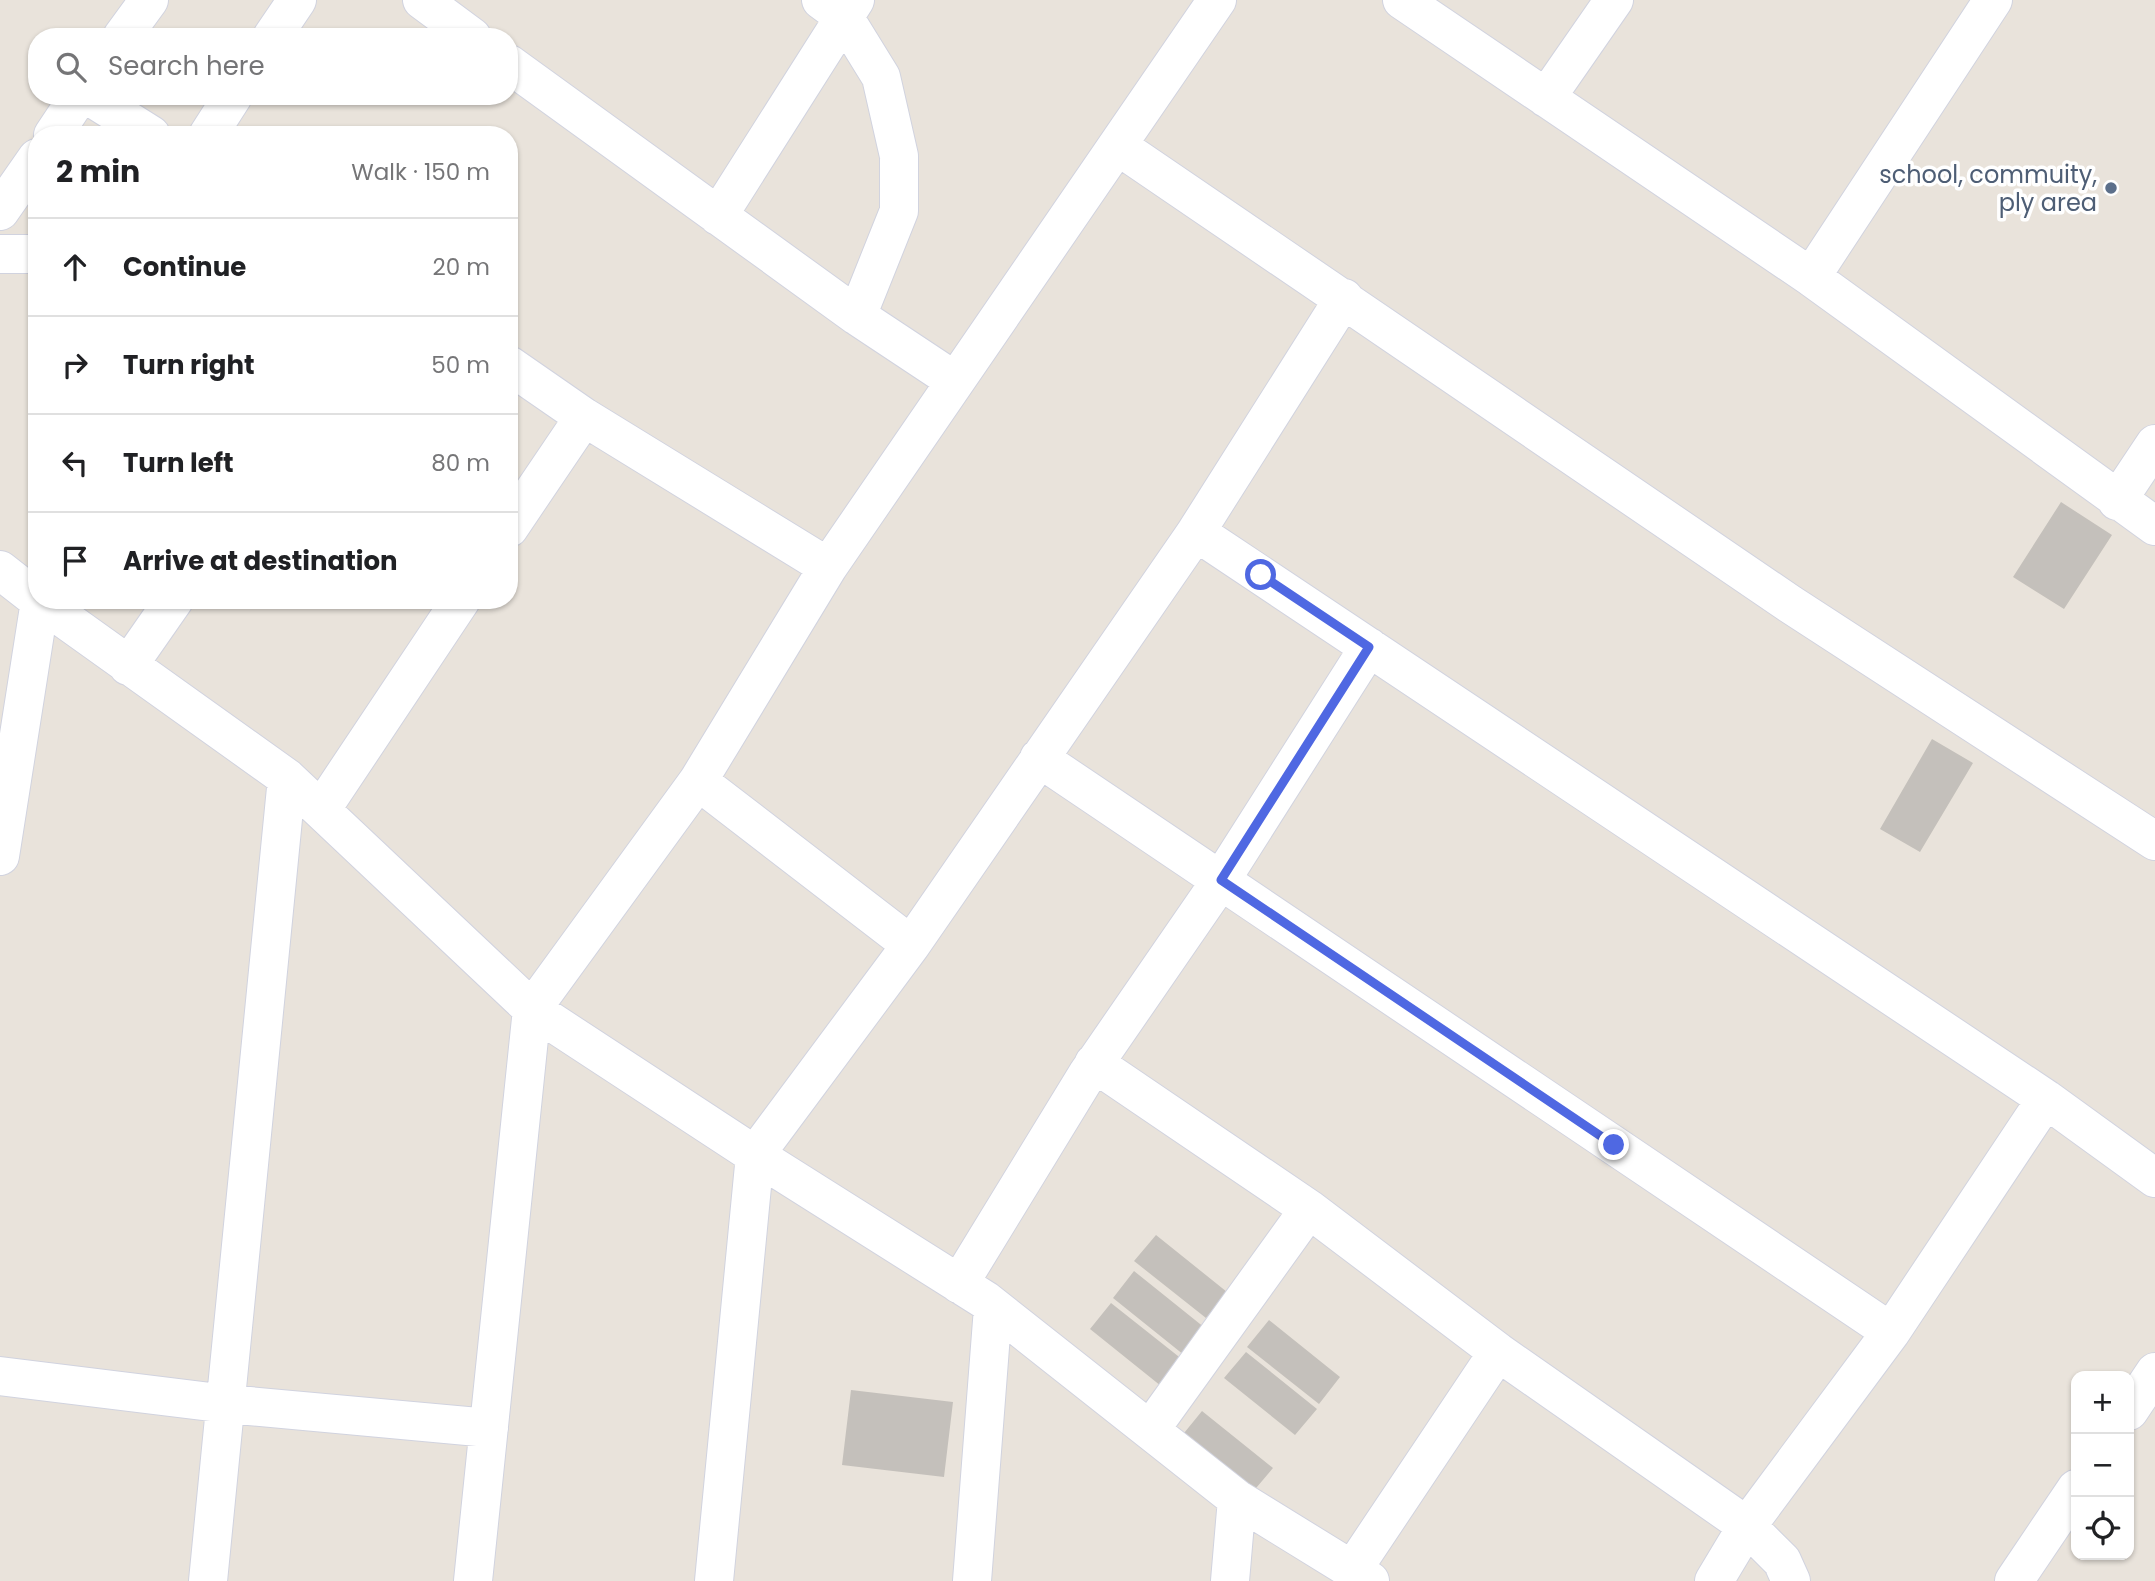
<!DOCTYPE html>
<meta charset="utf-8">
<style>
body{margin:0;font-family:Poppins,sans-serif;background:#f6f6f6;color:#202124}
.controls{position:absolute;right:21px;bottom:21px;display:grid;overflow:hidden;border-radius:14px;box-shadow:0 2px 5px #0004}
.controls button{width:63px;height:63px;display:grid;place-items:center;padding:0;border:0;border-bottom:2px solid #e0e0e0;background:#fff;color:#202124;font:35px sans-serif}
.stop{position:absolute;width:21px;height:21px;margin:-16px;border:5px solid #4f68e2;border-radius:50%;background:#fff}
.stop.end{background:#4f68e2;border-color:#fff;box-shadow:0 2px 7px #0008}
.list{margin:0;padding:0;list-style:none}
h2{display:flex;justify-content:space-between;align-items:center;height:91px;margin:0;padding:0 28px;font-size:30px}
h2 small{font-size:23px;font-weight:400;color:#757577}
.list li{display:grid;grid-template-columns:46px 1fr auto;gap:21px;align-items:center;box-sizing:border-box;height:98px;padding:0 28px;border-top:2px solid #e0e0e0}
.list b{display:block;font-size:26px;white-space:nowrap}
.list em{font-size:23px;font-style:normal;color:#757577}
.icon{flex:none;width:38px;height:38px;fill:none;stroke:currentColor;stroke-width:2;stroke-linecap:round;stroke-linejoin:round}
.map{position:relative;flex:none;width:2155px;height:1581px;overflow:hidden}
.search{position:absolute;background:#fff;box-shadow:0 2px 5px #0004;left:28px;top:28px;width:490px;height:77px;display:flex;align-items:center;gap:18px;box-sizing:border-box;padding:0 24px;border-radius:28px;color:#757577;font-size:26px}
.panel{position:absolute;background:#fff;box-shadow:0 2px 5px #0004;left:28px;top:126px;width:490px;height:483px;border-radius:28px}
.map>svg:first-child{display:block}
.building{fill:#c4c0bb}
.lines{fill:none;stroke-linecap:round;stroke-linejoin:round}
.minor-casing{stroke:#d1d3df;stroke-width:40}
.minor{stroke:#fff;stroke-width:38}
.route{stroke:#4f68e2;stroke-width:9}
.service-dot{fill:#5c6f8a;stroke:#fff;stroke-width:2.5}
.labels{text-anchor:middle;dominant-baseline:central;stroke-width:7;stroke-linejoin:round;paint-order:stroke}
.service-label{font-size:24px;fill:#4e5e75;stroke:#fff;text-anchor:end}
</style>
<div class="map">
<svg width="2155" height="1581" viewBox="0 0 2155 1581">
<rect width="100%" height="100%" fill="#e9e3db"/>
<path class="building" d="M2061,502L2112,535L2064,609L2013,577Z
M1932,739L1973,763L1920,852L1880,829Z
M1156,1235L1227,1292L1206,1318L1134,1261Z
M1134,1271L1205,1328L1184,1355L1113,1298Z
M1111,1303L1183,1360L1161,1386L1090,1329Z
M1269,1320L1340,1377L1319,1404L1247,1347Z
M1246,1352L1317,1409L1295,1435L1224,1378Z
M851,1390L953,1402L944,1477L842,1465Z
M1202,1411L1273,1468L1251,1494L1180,1438Z"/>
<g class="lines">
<defs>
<path id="minor" d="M422,0L472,37
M821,0L844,17L881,77L899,156V211L857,316
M1402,0L1811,277
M1993,0L1811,277L2155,526
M122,37L149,0
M272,37L297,0
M509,64L857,316L955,381
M89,96L151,135
M1546,98L1614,0
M53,135L79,96
M208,135L233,96
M1118,146L1790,604L2155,841
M0,211L37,158
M718,216L855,0
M0,254H37
M509,365L584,417L828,567
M2117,501L2155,444
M509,528L584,417
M1196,532L2046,1099L2155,1178
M0,570L37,599
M38,600L287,778L532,1009L755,1155L985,1300L1237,1499L1370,1581
M128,666L174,600
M1039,758L1891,1332
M698,781L911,945
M321,810L461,600
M0,856L40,601
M1094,1063L1309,1209L1498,1352L1747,1526L1782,1561L1791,1581
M959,1284L1088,1073L1221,880L1369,647
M0,1376L227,1404L489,1428
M2129,1411L2155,1372
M1150,1430L1309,1209
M1353,1569L1498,1352
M208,1581L287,778
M473,1581L532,1009L698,781L828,567L1217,0
M714,1581L755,1155L911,945L1196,532L1344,298
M972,1581L993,1308
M1230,1581L1237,1499
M1714,1581L1747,1526L1891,1332L2046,1099
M2014,1581L2076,1489"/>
</defs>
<use href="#minor" class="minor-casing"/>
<use href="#minor" class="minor"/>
</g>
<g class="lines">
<path class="route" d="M1261,575L1369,647L1221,880L1614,1145"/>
</g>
<circle class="service-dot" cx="2111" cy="188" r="7"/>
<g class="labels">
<g class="service-label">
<text x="2097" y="174">school, commuity,<tspan x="2097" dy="28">ply area</tspan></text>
</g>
</g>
</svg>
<div class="controls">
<button>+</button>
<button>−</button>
<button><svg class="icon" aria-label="locate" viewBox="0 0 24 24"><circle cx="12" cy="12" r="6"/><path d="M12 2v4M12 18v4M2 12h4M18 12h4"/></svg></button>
</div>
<div class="stop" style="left:1261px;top:575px"></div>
<div class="stop end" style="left:1614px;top:1145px"></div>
<div class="search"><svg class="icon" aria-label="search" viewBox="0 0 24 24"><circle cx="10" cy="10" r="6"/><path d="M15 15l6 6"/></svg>Search here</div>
<section class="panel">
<h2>2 min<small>Walk · 150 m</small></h2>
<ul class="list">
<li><svg class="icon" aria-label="ahead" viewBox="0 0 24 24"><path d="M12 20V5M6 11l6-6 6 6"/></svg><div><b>Continue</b></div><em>20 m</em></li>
<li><svg class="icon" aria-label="right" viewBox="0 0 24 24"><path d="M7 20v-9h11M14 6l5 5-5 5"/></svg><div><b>Turn right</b></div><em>50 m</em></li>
<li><svg class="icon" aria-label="left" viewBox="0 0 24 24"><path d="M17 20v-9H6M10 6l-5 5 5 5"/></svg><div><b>Turn left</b></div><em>80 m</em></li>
<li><svg class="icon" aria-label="arrive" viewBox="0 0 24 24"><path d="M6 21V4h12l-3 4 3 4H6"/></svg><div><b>Arrive at destination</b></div></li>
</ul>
</section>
</div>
